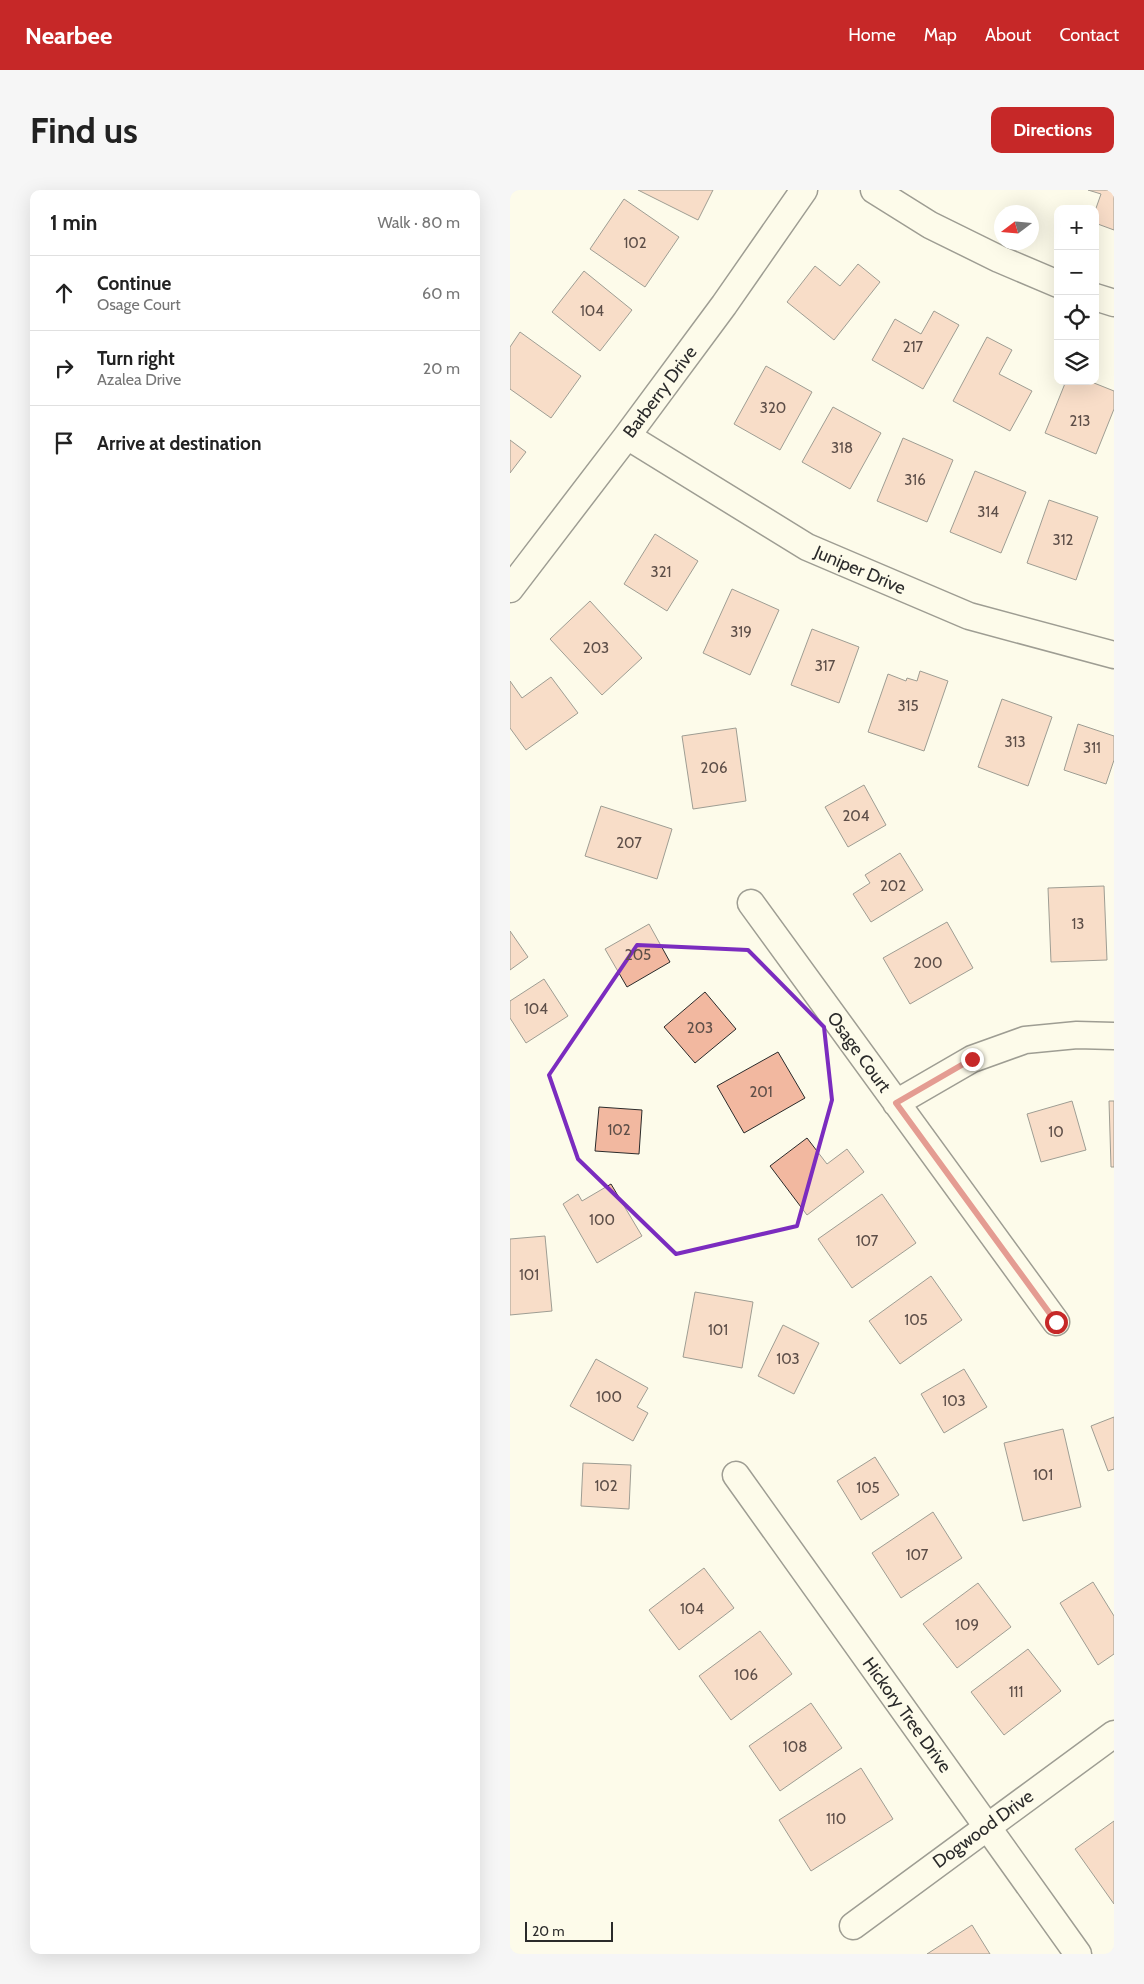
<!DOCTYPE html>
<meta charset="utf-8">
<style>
body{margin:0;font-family:Cabin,sans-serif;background:#f6f6f6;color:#222}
.controls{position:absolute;right:15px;top:15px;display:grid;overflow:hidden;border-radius:10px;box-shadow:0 5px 20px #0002}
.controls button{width:45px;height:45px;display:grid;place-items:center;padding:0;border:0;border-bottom:1px solid #e0e0e0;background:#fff;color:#222;font:25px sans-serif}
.compass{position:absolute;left:484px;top:15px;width:45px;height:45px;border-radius:50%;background:#fff;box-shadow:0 5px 20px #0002;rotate:254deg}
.scale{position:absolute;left:15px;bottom:12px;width:88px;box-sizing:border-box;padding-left:5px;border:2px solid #2b2b2b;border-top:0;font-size:14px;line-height:18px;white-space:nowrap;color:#2b2b2b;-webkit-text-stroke:4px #fdfbea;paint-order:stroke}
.stop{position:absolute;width:15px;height:15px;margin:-11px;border:4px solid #c62828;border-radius:50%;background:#fff}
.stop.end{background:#c62828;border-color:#fff;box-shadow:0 1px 5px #0008}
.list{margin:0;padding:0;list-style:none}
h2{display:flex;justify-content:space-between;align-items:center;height:65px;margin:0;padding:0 20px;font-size:21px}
h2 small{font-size:16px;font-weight:400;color:#767676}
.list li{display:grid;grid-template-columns:32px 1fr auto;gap:15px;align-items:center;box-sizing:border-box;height:75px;padding:0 20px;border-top:1px solid #e0e0e0}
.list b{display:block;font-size:19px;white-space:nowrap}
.list p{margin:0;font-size:16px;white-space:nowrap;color:#767676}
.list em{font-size:16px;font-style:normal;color:#767676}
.icon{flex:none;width:28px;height:28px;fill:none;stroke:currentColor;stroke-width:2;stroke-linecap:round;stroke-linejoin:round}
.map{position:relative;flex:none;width:604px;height:1764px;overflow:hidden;border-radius:10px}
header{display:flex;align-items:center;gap:30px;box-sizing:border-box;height:70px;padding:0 25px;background:#c62828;color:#fff}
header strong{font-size:24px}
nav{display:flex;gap:28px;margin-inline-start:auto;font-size:18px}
.intro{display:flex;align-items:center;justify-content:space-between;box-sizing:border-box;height:120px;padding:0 30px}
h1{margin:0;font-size:35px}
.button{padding:12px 22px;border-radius:10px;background:#c62828;color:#fff;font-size:18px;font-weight:700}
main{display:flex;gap:30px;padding:0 30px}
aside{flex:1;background:#fff;border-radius:10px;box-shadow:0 5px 20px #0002}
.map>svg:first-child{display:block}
.building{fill:#f2b8a0;stroke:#2b2b2b}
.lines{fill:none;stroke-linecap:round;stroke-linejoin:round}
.street-casing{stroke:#2b2b2b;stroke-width:29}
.street{stroke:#fdfbea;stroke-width:26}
.route{stroke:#c62828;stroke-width:6}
.marked{fill:none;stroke:#7b2cbf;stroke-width:4;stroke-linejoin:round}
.labels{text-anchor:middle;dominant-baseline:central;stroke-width:4;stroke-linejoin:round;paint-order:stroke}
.number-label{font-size:15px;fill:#5d4e48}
.street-label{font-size:18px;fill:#2b2b2b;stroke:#fdfbea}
</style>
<header>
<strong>Nearbee</strong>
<nav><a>Home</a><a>Map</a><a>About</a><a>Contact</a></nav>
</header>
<div class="intro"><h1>Find us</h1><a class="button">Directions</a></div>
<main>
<aside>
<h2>1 min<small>Walk · 80 m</small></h2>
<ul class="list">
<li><svg class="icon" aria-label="ahead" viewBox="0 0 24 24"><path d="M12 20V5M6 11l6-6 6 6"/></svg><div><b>Continue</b><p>Osage Court</p></div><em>60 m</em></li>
<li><svg class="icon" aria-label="right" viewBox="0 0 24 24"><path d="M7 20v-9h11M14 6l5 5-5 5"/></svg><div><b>Turn right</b><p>Azalea Drive</p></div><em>20 m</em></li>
<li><svg class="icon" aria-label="arrive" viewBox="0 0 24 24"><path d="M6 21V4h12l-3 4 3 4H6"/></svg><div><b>Arrive at destination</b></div></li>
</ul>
</aside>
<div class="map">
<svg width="604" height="1764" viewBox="0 0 604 1764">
<rect width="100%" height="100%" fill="#fdfbea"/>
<path class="building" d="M128,0H203L188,30Z
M578,0H604V40L585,33V21L591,4Z
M114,9L169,47L135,97L80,59Z
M348,74L370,92L324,150L277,112L305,76L330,96Z
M74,81L122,120L90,161L42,122Z
M424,121L449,135L413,199L362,170L385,129L411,144Z
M10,142L71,186L41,228L0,199V157Z
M477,147L502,160L489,184L522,201L500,241L443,211Z
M256,176L302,202L270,260L224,234Z
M556,191H579L604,201V219L586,264L535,243Z
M323,217L371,243L340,299L292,272Z
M393,248L443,270L417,332L367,311Z
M0,250L16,262L0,283Z
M465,281L516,302L491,363L440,342Z
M539,310L588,327L566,390L517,373Z
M145,344L188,371L157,421L114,394Z
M222,399L269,420L240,485L193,463Z
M80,411L132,468L92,505L40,449Z
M302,439L349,457L329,513L281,495Z
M410,481L438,491L414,561L358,542L378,484L396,491L397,488L407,491Z
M41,487L68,523L16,560L0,538V491L12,508Z
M492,509L542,527L518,596L468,577Z
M568,534L604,546V570L596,594L554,580Z
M226,538L236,611L183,619L172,546Z
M354,595L376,635L338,657L315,617Z
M91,616L162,639L147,689L75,666Z
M390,663L413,700L361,732L343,704L360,693L355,685Z
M594,696L597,770L541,772L538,698Z
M437,732L463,778L400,814L373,768Z
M139,734L160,772L117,797L95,759Z
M0,741L18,767L0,780Z
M34,789L58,826L16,853L0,828V811Z
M195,802L226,839L185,873L154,837Z
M268,862L295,908L234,943L207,896Z
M562,911L576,960L531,972L517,924Z
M599,911H604V977H601Z
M89,917L132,920L129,964L85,961Z
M297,948L317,974L337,959L354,982L297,1025L260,976Z
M101,994L132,1046L87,1073L53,1014L68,1004L72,1011Z
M372,1004L406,1053L342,1098L308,1049Z
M35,1046L42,1121L0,1125V1049Z
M421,1086L452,1130L390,1174L359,1131Z
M185,1102L243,1112L232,1178L173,1167Z
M273,1135L309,1153L284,1204L248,1186Z
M86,1169L138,1198L127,1217L138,1223L123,1251L60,1216Z
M454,1179L477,1217L434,1243L411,1204Z
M604,1227V1279L598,1281L581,1236Z
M553,1239L571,1317L513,1331L494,1253Z
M365,1267L389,1305L351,1330L327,1291Z
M73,1273L121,1275L119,1319L71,1316Z
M423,1322L452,1368L391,1408L362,1363Z
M194,1378L224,1418L169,1460L139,1420Z
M583,1392L604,1426V1464L588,1475L550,1413Z
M468,1393L501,1437L447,1478L413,1434Z
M250,1441L282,1484L221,1530L189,1486Z
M518,1459L551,1501L494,1545L461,1502Z
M301,1513L332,1558L270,1601L239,1556Z
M351,1578L383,1629L301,1681L269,1630Z
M604,1631V1714L565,1659Z
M462,1735L480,1764H417Z"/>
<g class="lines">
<defs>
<path id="street" d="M364,0L420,35L489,69L548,94
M585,107L604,113
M117,246L297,357L459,426L604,465
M0,399L117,246L214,115L294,0
M241,713L546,1132
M386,913L462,869L515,850L567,845L604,846
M226,1285L568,1764
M343,1736L604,1544"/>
</defs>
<use href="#street" class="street-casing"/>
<use href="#street" class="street"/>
</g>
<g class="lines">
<path class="route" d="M462,869L386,913L546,1132"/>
</g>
<path d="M0 0H604V1764H0ZM127,755L238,760L314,837L322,910L287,1036L166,1064L68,969L39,885Z" fill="#fdfbea" fill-opacity=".55" fill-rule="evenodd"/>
<path class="marked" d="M127,755L238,760L314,837L322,910L287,1036L166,1064L68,969L39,885Z"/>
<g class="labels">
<g class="number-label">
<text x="125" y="53">102</text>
<text x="82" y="121">104</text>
<text x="403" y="157">217</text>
<text x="263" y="218">320</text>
<text x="570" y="231">213</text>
<text x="332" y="258">318</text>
<text x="405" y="290">316</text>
<text x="478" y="322">314</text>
<text x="553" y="350">312</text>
<text x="151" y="382">321</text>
<text x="231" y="442">319</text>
<text x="86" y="458">203</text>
<text x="315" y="476">317</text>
<text x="398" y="516">315</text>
<text x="505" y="552">313</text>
<text x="582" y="558">311</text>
<text x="204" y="578">206</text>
<text x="346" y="626">204</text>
<text x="119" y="653">207</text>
<text x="383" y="696">202</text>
<text x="568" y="734">13</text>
<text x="128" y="765">205</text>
<text x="418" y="773">200</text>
<text x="26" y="819">104</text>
<text x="190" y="838">203</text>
<text x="251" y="902">201</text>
<text x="109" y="940">102</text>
<text x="546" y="942">10</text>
<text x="92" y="1030">100</text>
<text x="357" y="1051">107</text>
<text x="19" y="1085">101</text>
<text x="406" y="1130">105</text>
<text x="208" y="1140">101</text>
<text x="278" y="1169">103</text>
<text x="99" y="1207">100</text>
<text x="444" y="1211">103</text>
<text x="533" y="1285">101</text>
<text x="96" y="1296">102</text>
<text x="358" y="1298">105</text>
<text x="407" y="1365">107</text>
<text x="182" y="1419">104</text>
<text x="457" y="1435">109</text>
<text x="236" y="1485">106</text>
<text x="506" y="1502">111</text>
<text x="285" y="1557">108</text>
<text x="326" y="1629">110</text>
</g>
<g class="street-label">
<text transform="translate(150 202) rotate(-53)">Barberry Drive</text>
<text transform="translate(350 380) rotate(23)">Juniper Drive</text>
<text transform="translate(349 862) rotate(54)">Osage Court</text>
<text transform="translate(397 1525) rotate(54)">Hickory Tree Drive</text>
<text transform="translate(473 1639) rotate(-36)">Dogwood Drive</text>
</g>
</g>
</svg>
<div class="controls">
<button>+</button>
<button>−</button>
<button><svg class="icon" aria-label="locate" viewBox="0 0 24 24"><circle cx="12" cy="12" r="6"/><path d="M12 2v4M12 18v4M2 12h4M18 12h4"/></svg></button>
<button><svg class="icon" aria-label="layers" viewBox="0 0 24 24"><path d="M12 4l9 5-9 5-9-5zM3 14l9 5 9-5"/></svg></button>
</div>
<svg class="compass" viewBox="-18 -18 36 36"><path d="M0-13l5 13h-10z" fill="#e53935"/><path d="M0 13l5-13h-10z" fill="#767676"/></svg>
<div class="scale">20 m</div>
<div class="stop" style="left:546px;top:1132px"></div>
<div class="stop end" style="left:462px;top:869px"></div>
</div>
</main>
